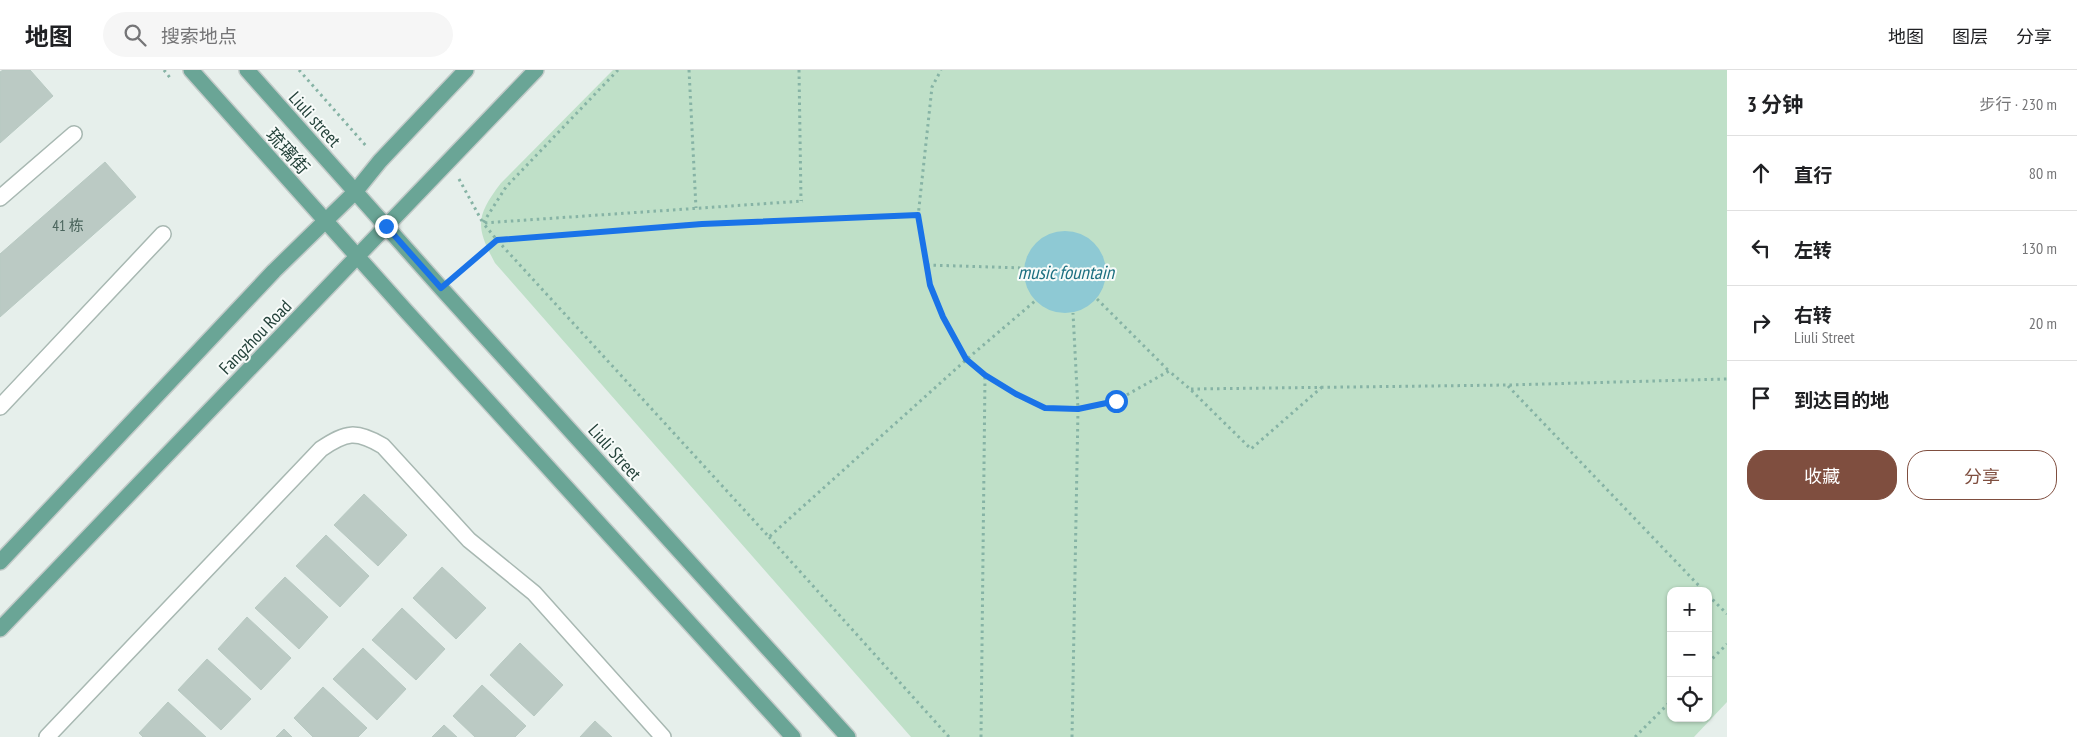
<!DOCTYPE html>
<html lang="zh">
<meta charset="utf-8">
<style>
body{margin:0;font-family:"PT Sans Narrow","Noto Sans SC",sans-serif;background:#f6f6f6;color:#202124}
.controls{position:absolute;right:15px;bottom:15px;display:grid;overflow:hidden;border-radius:10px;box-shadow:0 1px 4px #0004}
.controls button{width:45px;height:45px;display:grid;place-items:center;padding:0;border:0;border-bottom:1px solid #e0e0e0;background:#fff;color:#202124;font:25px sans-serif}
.stop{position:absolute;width:15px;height:15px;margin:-11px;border:4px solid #1a73e8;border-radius:50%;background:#fff}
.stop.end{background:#1a73e8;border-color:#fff;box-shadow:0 1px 5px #0008}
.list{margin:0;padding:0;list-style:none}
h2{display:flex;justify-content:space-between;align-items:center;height:65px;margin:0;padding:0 20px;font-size:21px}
h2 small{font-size:16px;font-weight:400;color:#757577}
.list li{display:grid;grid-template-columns:32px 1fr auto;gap:15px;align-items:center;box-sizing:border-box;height:75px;padding:0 20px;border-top:1px solid #e0e0e0}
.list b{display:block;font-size:19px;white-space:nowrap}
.list p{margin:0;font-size:16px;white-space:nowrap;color:#757577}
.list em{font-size:16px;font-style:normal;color:#757577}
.actions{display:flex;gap:10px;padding:15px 20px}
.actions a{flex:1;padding:11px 0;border:1px solid #7f4e3f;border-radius:20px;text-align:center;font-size:18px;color:#7f4e3f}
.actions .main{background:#7f4e3f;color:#fff}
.icon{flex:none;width:28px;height:28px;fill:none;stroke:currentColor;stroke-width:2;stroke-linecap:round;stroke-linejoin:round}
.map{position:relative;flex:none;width:1727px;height:667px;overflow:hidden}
header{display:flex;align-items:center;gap:30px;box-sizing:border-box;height:70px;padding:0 25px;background:#fff;border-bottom:1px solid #e0e0e0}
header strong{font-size:24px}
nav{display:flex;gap:28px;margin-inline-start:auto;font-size:18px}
.search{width:350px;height:45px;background:#f6f6f6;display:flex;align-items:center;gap:12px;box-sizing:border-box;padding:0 18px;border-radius:28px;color:#757577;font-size:19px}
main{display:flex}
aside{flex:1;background:#fff}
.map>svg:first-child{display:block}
.green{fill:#bfe0c8;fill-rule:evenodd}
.water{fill:#8ec9d4}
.building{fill:#bbcac4;stroke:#b8c9c2}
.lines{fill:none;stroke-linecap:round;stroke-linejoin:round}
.minor-casing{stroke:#a8b8b2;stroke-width:18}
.major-casing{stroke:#c2cac8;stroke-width:18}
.path{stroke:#86b3a5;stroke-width:3;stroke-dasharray:2.5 4;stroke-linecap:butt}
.minor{stroke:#fff;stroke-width:15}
.major{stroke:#6aa596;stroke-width:15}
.route{stroke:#1a73e8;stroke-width:6}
.labels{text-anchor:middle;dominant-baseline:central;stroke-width:4;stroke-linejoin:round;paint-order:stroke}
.number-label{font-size:15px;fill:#4a645c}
.street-label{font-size:18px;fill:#24423a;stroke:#f7fbf9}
.water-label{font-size:19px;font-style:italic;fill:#1c6f80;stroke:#f7fbf9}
</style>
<header>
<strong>地图</strong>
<div class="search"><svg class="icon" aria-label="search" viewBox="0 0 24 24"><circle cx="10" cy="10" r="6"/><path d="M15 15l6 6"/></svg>搜索地点</div>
<nav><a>地图</a><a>图层</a><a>分享</a></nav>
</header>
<main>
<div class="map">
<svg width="1727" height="667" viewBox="0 0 1727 667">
<rect width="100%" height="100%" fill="#e6efeb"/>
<path class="green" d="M613,0H1727V632L1694,667H911L495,193C475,156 476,146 501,113ZM1671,521H1708V648H1671Z"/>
<path class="water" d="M1024 202a41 41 0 1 1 82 0a41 41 0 1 1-82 0Z"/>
<path class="building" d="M3,0H30L53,26L0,73V2Z
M105,92L136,127L0,247V184Z
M364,424L407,465L378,496L334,455Z
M326,465L369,506L340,537L296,496Z
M442,497L486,538L456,569L413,528Z
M285,507L328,547L299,579L255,538Z
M402,538L445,579L416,610L372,570Z
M247,547L291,588L261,620L218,579Z
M520,573L563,615L534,646L490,605Z
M363,578L406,619L377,650L333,609Z
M207,589L251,629L221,660L178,620Z
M482,615L526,656L515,667H475L453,646Z
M323,617L367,658L358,667H313L294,648Z
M168,632L206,667H143L139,663Z
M595,651L612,667H580Z
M444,655L457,667H432Z
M284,659L292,667H276Z"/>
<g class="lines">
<defs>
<path id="minor" d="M0,128L74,64
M0,337L163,164
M47,667L321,379C346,362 356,360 383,376L469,470L534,523L663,667"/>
<path id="major" d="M191,0L406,241L793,667
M247,0L441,218L848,667
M0,492L274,201L355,122L380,91L466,0
M0,559L536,0"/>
</defs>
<use href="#minor" class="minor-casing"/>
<use href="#major" class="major-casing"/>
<path class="path" d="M164,0L171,9
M299,0L367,77
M618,0L506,117L483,153L497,170L769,467L967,289L1035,231
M689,0L696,138
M799,0L801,131
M459,109L483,153L803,131
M918,147L932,17L941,0
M927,195L1024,198
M457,205L497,170L702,153L918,145L930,215L943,247L967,289L985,305L1016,324L1045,338L1078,339L1116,331L1169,301L1190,319L1251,379L1322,317
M1097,229L1169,301
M1508,316L1704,521
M1191,319L1508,315L1727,309
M769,467L949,667
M1708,525L1727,544
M1708,593L1727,574
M981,667L985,305
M1072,667L1078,339L1073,243
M1635,667L1671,631"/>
<use href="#minor" class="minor"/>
<use href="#major" class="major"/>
</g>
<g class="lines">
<path class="route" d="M386,156L441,218L497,170L702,154L918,145L930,215L943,247L966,289L985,305L1016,324L1045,338L1078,339L1116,331"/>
</g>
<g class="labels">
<g class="number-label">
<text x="68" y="155">41 栋</text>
</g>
<g class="street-label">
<text transform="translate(315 49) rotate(48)">Liuli street</text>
<text transform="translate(288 81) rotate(48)">琉璃街</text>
<text transform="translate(255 267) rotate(-46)">Fangzhou Road</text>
<text transform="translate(615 382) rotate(48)">Liuli Street</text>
</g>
<g class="water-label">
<text x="1066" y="202">music fountain</text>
</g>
</g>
</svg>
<div class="controls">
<button>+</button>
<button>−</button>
<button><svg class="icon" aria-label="locate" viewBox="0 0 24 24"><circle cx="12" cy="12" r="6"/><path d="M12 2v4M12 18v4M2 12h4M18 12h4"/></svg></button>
</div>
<div class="stop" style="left:1116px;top:331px"></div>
<div class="stop end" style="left:386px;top:156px"></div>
</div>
<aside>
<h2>3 分钟<small>步行 · 230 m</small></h2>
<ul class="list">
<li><svg class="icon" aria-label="ahead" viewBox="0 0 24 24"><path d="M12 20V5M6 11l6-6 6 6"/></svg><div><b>直行</b></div><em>80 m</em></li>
<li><svg class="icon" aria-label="left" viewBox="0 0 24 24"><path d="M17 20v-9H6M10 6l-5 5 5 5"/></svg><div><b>左转</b></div><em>130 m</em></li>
<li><svg class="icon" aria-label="right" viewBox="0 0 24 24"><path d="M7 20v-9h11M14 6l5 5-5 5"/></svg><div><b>右转</b><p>Liuli Street</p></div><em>20 m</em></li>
<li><svg class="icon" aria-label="arrive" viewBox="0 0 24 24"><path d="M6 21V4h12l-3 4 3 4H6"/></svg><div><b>到达目的地</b></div></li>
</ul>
<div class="actions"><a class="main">收藏</a><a>分享</a></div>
</aside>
</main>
